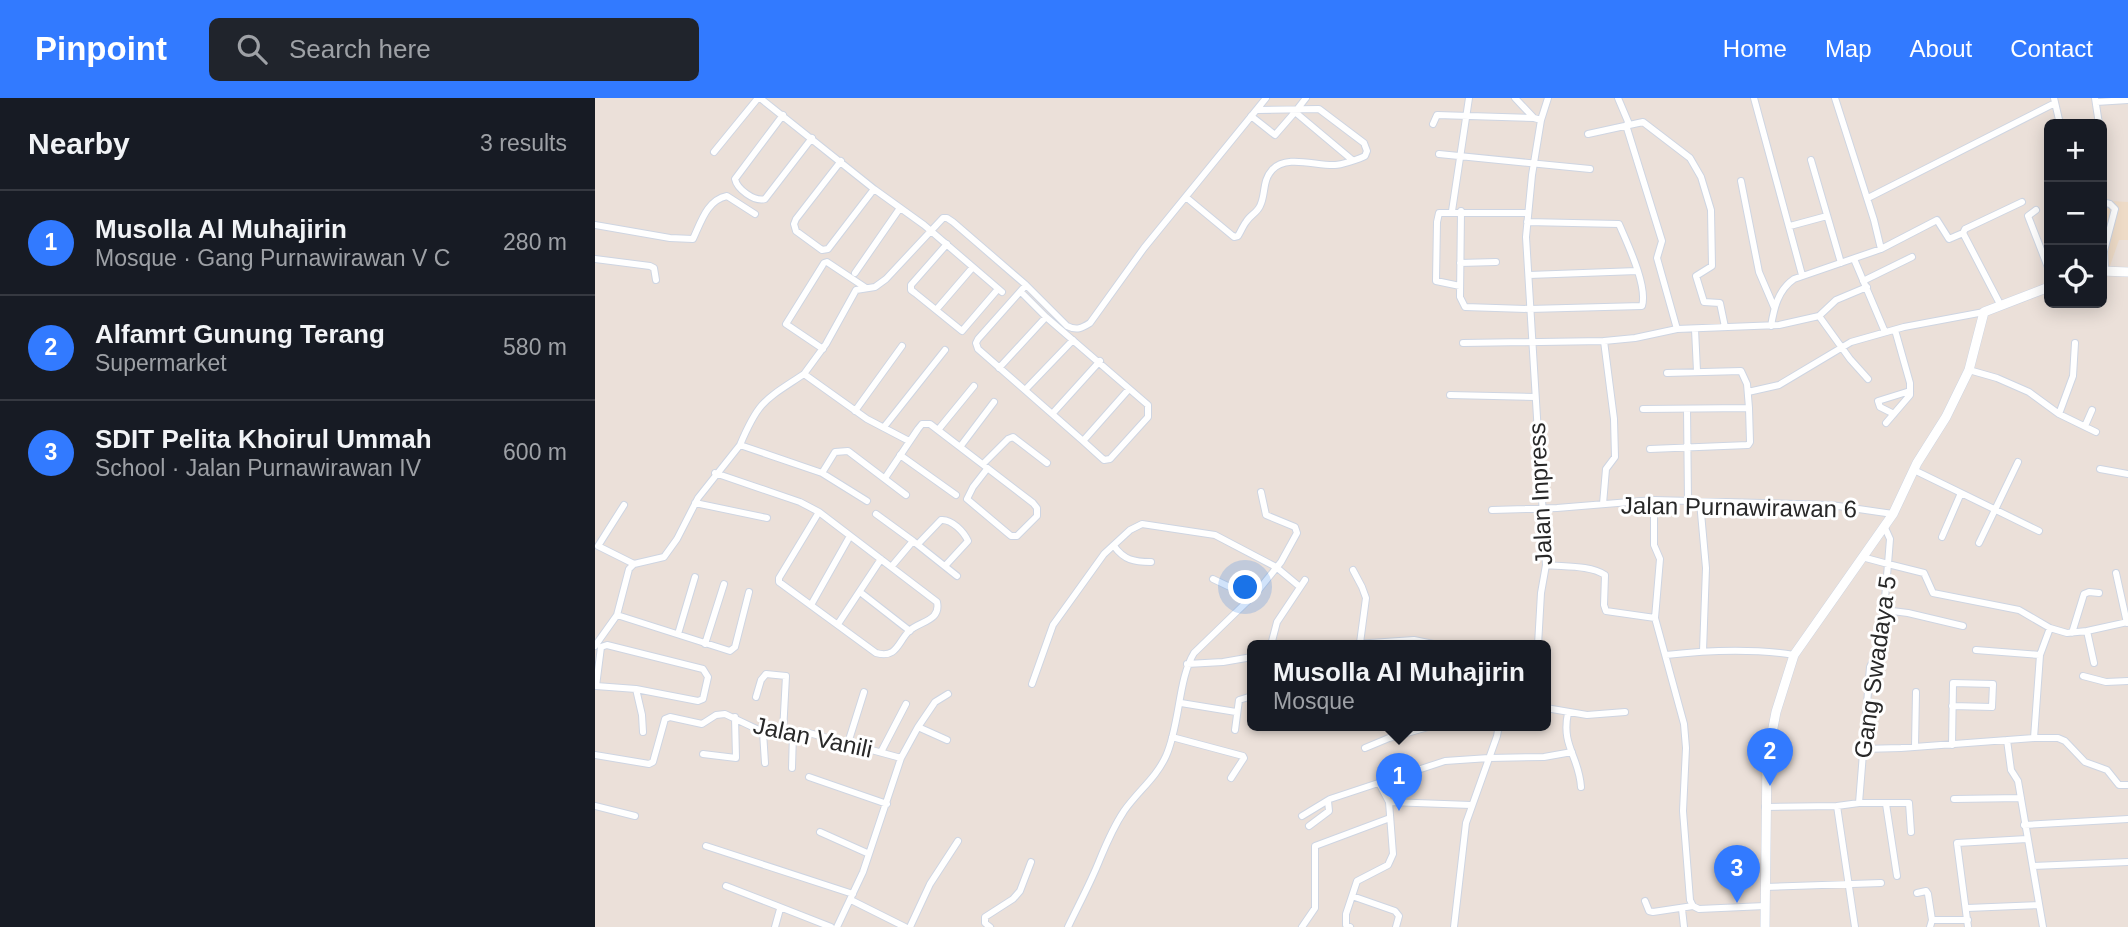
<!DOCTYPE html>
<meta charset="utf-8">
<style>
body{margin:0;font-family:Helvetica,sans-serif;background:#20242c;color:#f1f3f6}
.controls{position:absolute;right:21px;top:21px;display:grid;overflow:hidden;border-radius:10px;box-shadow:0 4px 18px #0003}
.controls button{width:63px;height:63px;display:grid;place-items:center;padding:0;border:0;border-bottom:2px solid #363941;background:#171b24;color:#f1f3f6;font:35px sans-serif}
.you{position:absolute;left:651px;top:490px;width:24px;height:24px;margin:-18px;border:5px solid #fff;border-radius:50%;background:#1a73e8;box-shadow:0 0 0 10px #1a73e833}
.badge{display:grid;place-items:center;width:46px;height:46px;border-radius:50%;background:#327aff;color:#fff;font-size:23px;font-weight:700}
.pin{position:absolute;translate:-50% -58px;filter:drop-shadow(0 2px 4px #0008)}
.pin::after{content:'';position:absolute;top:37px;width:24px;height:21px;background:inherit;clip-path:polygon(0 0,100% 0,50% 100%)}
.popup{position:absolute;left:652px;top:542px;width:304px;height:91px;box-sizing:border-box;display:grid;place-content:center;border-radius:10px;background:#171b24;filter:drop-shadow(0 2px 5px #0005);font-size:23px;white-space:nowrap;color:#9ea1a6}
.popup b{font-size:26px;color:#f1f3f6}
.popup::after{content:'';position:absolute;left:50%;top:100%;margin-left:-14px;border:14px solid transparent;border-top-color:#171b24}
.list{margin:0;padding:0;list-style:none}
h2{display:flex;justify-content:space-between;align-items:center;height:91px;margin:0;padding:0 28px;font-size:30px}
h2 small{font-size:23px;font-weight:400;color:#9ea1a6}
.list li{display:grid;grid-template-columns:46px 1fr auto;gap:21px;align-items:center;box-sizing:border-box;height:105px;padding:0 28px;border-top:2px solid #363941}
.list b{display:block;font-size:26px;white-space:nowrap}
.list p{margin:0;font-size:23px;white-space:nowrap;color:#9ea1a6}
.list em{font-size:23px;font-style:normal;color:#9ea1a6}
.icon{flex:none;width:38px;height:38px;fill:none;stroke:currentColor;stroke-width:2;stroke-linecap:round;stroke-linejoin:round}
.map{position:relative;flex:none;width:1533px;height:829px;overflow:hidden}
header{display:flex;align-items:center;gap:42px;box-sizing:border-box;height:98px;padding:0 35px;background:#327aff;color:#fff}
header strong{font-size:33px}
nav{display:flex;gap:38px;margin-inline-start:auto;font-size:24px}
.search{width:490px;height:63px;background:#20242c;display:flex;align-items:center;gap:18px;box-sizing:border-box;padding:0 24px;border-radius:10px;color:#9ea1a6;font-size:26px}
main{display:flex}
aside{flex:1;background:#171b24}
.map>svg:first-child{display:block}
.education{fill:#eedbc7}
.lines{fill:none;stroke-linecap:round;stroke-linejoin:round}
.street-casing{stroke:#ced5e2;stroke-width:8}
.secondary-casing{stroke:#ced5e2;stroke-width:10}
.street{stroke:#fff;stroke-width:6}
.secondary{stroke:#fff;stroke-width:9}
.labels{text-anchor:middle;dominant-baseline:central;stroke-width:6;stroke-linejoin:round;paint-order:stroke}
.street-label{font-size:24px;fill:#282828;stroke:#fff}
</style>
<header>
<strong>Pinpoint</strong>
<div class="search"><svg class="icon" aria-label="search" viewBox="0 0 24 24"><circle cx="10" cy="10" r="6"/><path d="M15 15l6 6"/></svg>Search here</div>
<nav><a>Home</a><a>Map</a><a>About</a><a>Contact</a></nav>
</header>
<main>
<aside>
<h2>Nearby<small>3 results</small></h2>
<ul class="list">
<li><span class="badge">1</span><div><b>Musolla Al Muhajirin</b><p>Mosque · Gang Purnawirawan V C</p></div><em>280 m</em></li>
<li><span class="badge">2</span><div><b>Alfamrt Gunung Terang</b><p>Supermarket</p></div><em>580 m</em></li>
<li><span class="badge">3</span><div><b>SDIT Pelita Khoirul Ummah</b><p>School · Jalan Purnawirawan IV</p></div><em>600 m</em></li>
</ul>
</aside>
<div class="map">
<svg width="1533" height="829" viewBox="0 0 1533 829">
<rect width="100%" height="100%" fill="#ebe0d9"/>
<path class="education" d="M1516,103L1533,104V142H1524L1515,168L1507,170V109Z"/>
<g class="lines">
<defs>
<path id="street" d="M165,0L279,91L329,127L407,194
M711,0L700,14L756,61
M920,0L939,20
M1023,0L1034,26
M1159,0L1207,177
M1240,0L1279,122L1286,151
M1459,0L1465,26
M1500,0L1504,26
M1501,4L1533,2
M188,17L140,81C142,91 159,104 170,101L217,40
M656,18L680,37L700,14
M838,26L842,17L939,20L946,22
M1031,27L1067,143L1062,160L1082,231
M993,36L1048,24L1095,60L1106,79L1116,112L1117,168L1101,178L1109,204L1125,205L1130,229
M119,54L163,0
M844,56L995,71
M1216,62L1246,165
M246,63L201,121L199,126L201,133L227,152L233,151L279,91
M1146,83L1164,174L1179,209
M592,100L639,139L643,138C646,133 648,128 651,124C655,117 662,115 665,108C671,96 667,83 677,72C691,56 721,68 740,67C745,67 765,61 770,58L772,53L769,45L724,11L662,12
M1273,100L1460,5
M1507,104L1515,106L1520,111L1509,153L1510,172
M1441,112L1433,118L1454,172
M857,113L874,0
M866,113L865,199L870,209L934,211L1047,208C1053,188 1032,145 1024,126L932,124
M0,127L75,140L98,141C106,124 112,102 132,98L160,116
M1195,128L1232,118
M1368,135L1405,206
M352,146L316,187V192L320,195L367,233L403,191
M0,161L55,168L59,170L61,182
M1259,161L1290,234
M865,165L901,164
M260,175L305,110
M934,177L1042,173
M1268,183L1317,159
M431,187L383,241L381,245L383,251L488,343L534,291
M865,188L841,183L842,124L844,115H933
M426,194L451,219L553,307V319L515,361L509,362L488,343
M341,212L378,169
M1224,218L1255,261L1273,281
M1176,228C1179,210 1183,192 1199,181L1286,151L1342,122L1354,141L1368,135L1370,131L1427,104
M1100,231L1102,273
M868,245L1009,243L1040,240L1082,231L1184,227L1224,218L1241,202L1272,189
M228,251L191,226L229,165L232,164L271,190
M404,270L451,219
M1374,272L1402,280L1434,294L1464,316L1501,334
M209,276L231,246L261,192L280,189L291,181L348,120H352L358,124L431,187L472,228C482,233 487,230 495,225L549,150L671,0
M430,292L478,242
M1153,294L1184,287L1256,244L1309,229L1389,214
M855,297L940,299
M1048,311L1154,310L1152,286L1146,273L1072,275
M1092,311L1093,404
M260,313L307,248
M458,315L505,263
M1299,316L1285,309L1283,303L1315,293
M1464,316L1478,278L1480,245
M1291,325L1315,297V285L1300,232
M1490,328L1497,312
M289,329L350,252
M343,332L379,288
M145,347C164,302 170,302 209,276L272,321L314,343
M365,349L399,304
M1055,351L1153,347L1155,344L1154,310
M305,357L361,397
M388,366L413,341L418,339L452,365
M1505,371L1533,376
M1319,372L1444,433
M120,375L205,404L224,414L342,504C346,523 325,523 314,533C303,544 302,561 281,555L184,484V480L224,414
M227,375L240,354L253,353L311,397
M290,380L323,331L327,326H335L438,405L442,410V418L422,438H416L372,401L378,389L392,371
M1059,402V447L1065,461L1060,520L1089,626L1091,650L1088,713L1095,802L1098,808L1104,811L1170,808
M1105,404L1111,470L1108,553
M100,405L172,420
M1008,406L1011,371L1020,359L1019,321L1009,243
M29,407L3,448L39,466
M897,412L962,410L1059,402L1236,407L1298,416
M281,416L318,443
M1290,430L1295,441L1293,466L1329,475L1338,495L1424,512L1455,530L1472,535L1492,533L1533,524
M1347,439L1366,395
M1384,445L1423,364
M323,446L346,422C357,421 369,434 373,443L350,468
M519,448C529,462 539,464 556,464
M951,467C969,469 995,467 1010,477L1009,507L1011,513L1060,520
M297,468L318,443L362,478
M758,472L767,489L771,500L765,545
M1521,475L1532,525
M618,481L656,499
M265,494L315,533
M216,507L255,438
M1289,512L1313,515L1368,528
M22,517L135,553L140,549L154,494
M243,526L286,461
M1492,533L1499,565
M1477,535L1489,496L1494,494L1504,495
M83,536L100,479
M110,546L129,486
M676,547L682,524L710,482
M746,547L819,542L843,547
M943,547L946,495L951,467L931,139L937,77L946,22L953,0
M0,548L22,517L34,471L39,466L69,459L82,441L103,400L145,347L227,375L272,403
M1381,552L1445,557
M1071,557C1114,552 1156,550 1199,557
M592,566L628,564L657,559
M1488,578L1511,584L1533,583
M437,586L458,527L509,456L535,432L547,426L620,437L681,469L705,489
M41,591L103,603L108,601L113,579L108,571L12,547L6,549L1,588L41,591L47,617L48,634
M161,599L166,582L171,576L191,578L188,634
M586,605L641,614
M951,610L992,617L1030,614
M973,615C966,648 984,658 986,689
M323,629L352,642
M640,632L644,602L657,598
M168,634L170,665
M577,639L648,658L649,660L636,680
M1439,640L1445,557L1455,530
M1412,642L1416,672L1423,683L1448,829
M253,645L269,594
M1357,647L1358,586V585L1398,586L1397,609L1357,608
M1320,649L1321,594
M770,650L794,640L840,627
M1267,651L1306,650L1439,640H1463L1470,643L1490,664L1512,672L1524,687H1533
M286,654L311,606
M108,656L141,660L140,619
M0,657L54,666L58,664L70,621L75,619L107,626L121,617L130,616L168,634L214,635L306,660
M197,670L198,635
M214,679L292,706
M1359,701L1426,700
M794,704L876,707
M1264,705H1314L1316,734
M1291,706L1302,778
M0,708L40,718
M1242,708L1260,829
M1170,709L1242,708L1264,705L1275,569L1286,546L1293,466L1267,459
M707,718L735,701L850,663L894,660L949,659L977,654
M1429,727L1533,721
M714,728L734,713L733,703
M225,734L272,755
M111,748L258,796
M1438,768L1533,764
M131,788L236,829
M1170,789L1286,785
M1322,795L1331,793L1333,796L1337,822
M757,798L800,813L804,818L801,829
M256,802L310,829
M1050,803L1054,813L1058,814L1098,808
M1372,810L1444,807
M1087,811L1089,829
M180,829L185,811
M242,829L268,774L306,660L323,629L340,604L353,596
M315,829L335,786L363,743
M395,829L390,825V819L418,801L425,793L436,764
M473,829C484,806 496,784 505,761C512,744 519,728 529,713C543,693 561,680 571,658C585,627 583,581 599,555L661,495L686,464L702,435L700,429L671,417L666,394
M707,829L720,810V748L795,720
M755,829L751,827V816L762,783L793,767L798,756L794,704L784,685
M859,829L871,725L902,638L904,627
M1335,829L1337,822H1373
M1373,829L1362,745L1432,741"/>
<path id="secondary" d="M1507,173L1533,174
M1170,829L1172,661L1181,614L1199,557L1298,416L1322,365L1351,319L1374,272L1389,214L1454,189"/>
</defs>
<use href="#street" class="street-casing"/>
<use href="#secondary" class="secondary-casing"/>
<use href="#street" class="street"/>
<use href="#secondary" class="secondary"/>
</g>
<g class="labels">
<g class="street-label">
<text transform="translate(945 396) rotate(-93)">Jalan Inpress</text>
<text transform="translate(1144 409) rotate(1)">Jalan Purnawirawan 6</text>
<text transform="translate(1280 569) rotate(-82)">Gang Swadaya 5</text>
<text transform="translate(218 639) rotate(12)">Jalan Vanili</text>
</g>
</g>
</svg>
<div class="controls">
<button>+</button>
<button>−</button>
<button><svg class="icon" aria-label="locate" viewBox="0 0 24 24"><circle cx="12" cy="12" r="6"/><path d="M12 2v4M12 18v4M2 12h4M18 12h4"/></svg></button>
</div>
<div class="you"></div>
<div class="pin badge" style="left:804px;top:713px">1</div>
<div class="popup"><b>Musolla Al Muhajirin</b>Mosque</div>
<div class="pin badge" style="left:1175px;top:688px">2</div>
<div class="pin badge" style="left:1142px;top:805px">3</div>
</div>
</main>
